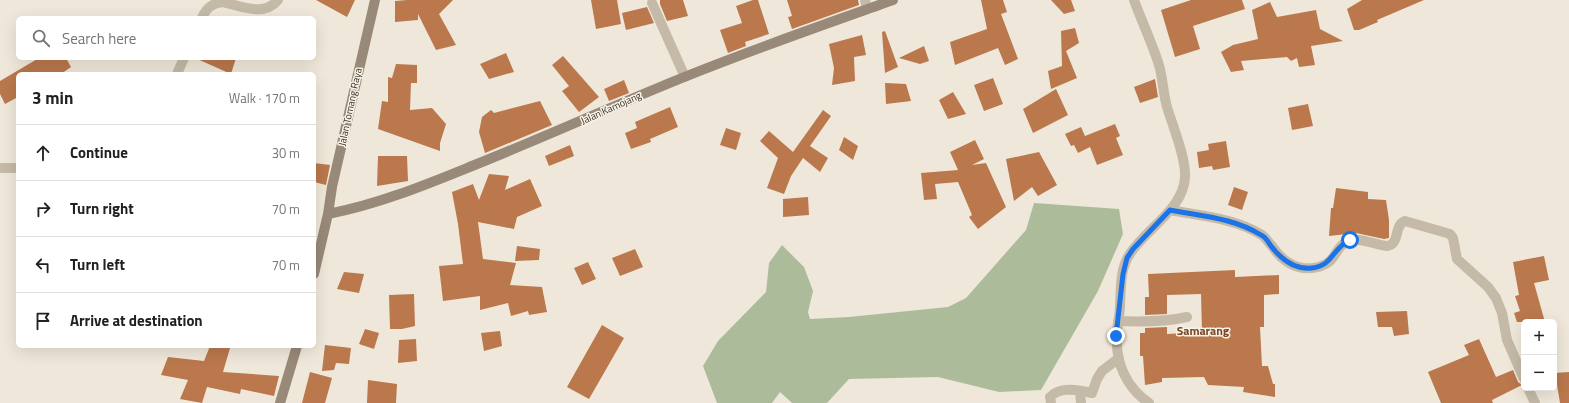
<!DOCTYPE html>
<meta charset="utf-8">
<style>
body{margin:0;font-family:"Titillium Web",sans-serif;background:#f2f2f2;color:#202124}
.controls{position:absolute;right:12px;bottom:12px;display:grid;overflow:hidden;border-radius:6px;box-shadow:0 4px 16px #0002}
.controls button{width:36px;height:36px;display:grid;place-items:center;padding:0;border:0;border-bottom:1px solid #e0e0e0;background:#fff;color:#202124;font:20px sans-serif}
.stop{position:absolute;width:12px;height:12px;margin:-9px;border:3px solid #1a73e8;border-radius:50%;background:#fff}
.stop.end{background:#1a73e8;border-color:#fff;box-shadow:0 1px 4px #0008}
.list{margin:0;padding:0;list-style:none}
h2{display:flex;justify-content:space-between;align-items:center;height:52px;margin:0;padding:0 16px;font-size:17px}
h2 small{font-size:13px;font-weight:400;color:#757577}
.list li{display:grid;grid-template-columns:26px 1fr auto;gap:12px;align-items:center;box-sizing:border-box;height:56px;padding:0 16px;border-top:1px solid #e0e0e0}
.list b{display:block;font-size:15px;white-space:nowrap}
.list em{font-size:13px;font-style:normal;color:#757577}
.icon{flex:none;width:22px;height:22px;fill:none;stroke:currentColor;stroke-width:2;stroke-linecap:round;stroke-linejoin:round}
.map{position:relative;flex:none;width:1569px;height:403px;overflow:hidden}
.search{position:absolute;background:#fff;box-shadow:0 4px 16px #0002;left:16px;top:16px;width:300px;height:44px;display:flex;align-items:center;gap:10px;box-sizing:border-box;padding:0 14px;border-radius:6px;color:#757577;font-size:15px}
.panel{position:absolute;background:#fff;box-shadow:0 4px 16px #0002;left:16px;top:72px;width:300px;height:276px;border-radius:6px}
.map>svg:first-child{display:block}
.green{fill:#acbc9b}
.building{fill:#ba784c}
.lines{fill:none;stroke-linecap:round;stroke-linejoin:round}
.street{stroke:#c5baa7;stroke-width:10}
.secondary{stroke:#998979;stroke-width:10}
.route{stroke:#1a73e8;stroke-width:5}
.labels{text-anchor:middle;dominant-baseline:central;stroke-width:3;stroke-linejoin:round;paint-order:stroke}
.street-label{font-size:10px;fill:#332c27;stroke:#f7f2e5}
.quarter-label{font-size:12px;font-weight:bold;fill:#7a4828;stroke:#f7f2e5}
</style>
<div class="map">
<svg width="1569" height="403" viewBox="0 0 1569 403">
<rect width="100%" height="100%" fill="#efe8da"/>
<path class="green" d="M1034,203L1119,209L1123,234L1098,291L1041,390L999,392L938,377L849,379L827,403H792L780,392L772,403H717L703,366L718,341L766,292L769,263L782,245L804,267L813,291L808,312L810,319L849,317L948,307L966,298L1026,230Z"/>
<path class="building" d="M316,0H355L347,17Z
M407,0H453L439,14L456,45L436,50L418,14V20L395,22V1Z
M591,0H617L621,24L596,29Z
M660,0H683L688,16L667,21L660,4Z
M753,0H758L769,34L745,42L746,46L728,53L720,30L742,23L736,6Z
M787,0H858L859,5L792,29L788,17L792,16Z
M981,0H1003L1007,12L1001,14L1018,59L1005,65L998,48L955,65L950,42L987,29Z
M1051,0H1071L1075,11L1064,14Z
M1191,0H1242L1245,9L1193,26L1200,49L1175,57L1161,10Z
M1362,0H1424L1377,20L1378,22L1359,30H1354L1347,9Z
M1270,2L1277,17L1316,10L1320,29L1343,41L1311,46L1315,65L1299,67L1297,58L1291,61L1287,57L1241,61L1244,70L1231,72L1221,52L1233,45L1258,39L1252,10Z
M647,7L654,23L626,30L622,13Z
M1075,28L1079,43L1066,51L1077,78L1051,89L1048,71L1062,66L1061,31Z
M885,31L898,67L885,73L882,32Z
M862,35L866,55L854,57L855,81L832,85L834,68L829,44Z
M924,46L929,61L920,64L899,58Z
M506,53L514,72L489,79L480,64Z
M563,56L599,97L579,112L562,91L569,86L552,65Z
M39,58H66L71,67L61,74H18V97L5,104L0,94V81Z
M195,58H236L231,74Z
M396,64L417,65V83H411L410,110L432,108L446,124L440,143V151L378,129L382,101L388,102V77L392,78Z
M993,78L1003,104L984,111L974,85Z
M1155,79L1158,97L1140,103L1134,87Z
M624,80L629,93L609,101L604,89Z
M885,83L906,84L911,101L886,104Z
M1056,89L1068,115L1033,133L1023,109Z
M953,92L966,114L948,119L939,100Z
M540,101L552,125L485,153L479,132L482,117L491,110L494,113Z
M1308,104L1313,126L1292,130L1288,108Z
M670,107L678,127L650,139L651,142L631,149L625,133L637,128L635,122Z
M823,110L831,116L810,146L828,158L820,172L803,158L791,176L784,194L767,188L778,158L760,141L769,131L793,152Z
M1115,124L1120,136L1116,138L1123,155L1097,165L1090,147L1078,153L1074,145L1071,146L1065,134L1081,127L1085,136Z
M726,128L741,133L736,150L720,145Z
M844,137L858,146L853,160L839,150Z
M975,140L984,159L972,165L986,163L1006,207L978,229L969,217L972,215L958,182L935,184L937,199L924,200L921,173L958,170L950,152Z
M1226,141L1230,167L1213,170L1212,166L1199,168L1197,152L1209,150L1208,144Z
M570,145L574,156L549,166L545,156Z
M1039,152L1057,185L1038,196L1032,187L1014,201L1006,159Z
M378,156H407L408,181L377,186Z
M314,163L330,165L326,185L314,182Z
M489,174L509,176L505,190L530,179L542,206L517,217L514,229L478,222L483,259L516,263L510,285L542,287L547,312L529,315L528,311L511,316L508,303L480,310V296L443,301L439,266L463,264L458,224L452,192L473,184L479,200Z
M1234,187L1248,192L1242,210L1228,205Z
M1336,188L1368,192V199L1386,200L1389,220V238L1384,239L1356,233L1329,236L1331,208H1333Z
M808,197L809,215L783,217V199Z
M517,246L540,249L539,260L515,261Z
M635,249L643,267L620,276L612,258Z
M1544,256L1549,280L1534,283L1545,322H1517L1514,313L1520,311L1515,296L1519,295L1513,262Z
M588,262L596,279L582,285L574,268Z
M1235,270V277L1279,275V294L1264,295V327H1260L1262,366H1268L1273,384H1275V397L1243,392L1244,387L1208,385L1204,377L1162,378V382L1145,385L1143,356H1140V333H1145V328L1167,327V334L1202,332L1201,294L1167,295V314L1145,315V297H1149L1148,274Z
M344,272L364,274L359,293L337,289Z
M414,294L415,326L402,329H390L389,295Z
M1407,311L1409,334L1394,336L1392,327H1378L1376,312Z
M602,325L624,338L589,399L567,387Z
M365,329L379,333L374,349L359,344Z
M500,331L502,346L484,351L481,333Z
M416,339L417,361L398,363L399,340Z
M1479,339L1496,377L1513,370L1518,382L1522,385L1492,400L1493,403H1441L1428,372L1469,355L1464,345Z
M325,345L351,348L349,364L336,363L334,370L322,371Z
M210,346L230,348L223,372L279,376L274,396L241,389L240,394L207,387L202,403L180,399L188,380L161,375L168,357L204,361Z
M310,372L332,378L325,403H302Z
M1569,372V403H1560L1555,373Z
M368,380L397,384L396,403H367Z"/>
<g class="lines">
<path class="street" d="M865,0L867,9
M1134,0C1142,22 1152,43 1159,65C1163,79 1163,93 1167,107C1173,127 1186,158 1185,177C1184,210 1142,231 1128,257C1120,271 1121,290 1120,305C1120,315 1117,325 1117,335C1115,363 1127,388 1149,403
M652,3L685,77
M202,18C206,8 212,3 223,2C241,6 264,17 278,0
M177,74L184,58
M0,168H18
M1170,210C1201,216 1235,218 1262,235C1266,238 1268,242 1272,246C1280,258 1289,266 1303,268C1312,269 1323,267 1330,261C1337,254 1339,243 1351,240C1362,238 1376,245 1387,246C1401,244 1393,225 1405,221L1450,234L1453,238L1457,259L1488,287L1496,298L1502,313L1507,340L1524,379
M1118,321C1142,322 1164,322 1187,317
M1528,388L1535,403
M1051,403L1050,397C1059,388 1071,389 1082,391
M1081,403L1080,393L1082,391L1092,393L1097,379L1102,371L1119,358"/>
<path class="secondary" d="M328,214C379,204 425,185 472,166C535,141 597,113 660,87C736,55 815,28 893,0
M314,274L328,214L332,187L375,0
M280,403L297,346"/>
</g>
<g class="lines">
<path class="route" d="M1116,336L1123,274L1127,258L1133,249L1170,210C1201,216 1234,218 1261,235C1266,237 1268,242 1271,246C1281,259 1294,270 1312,268C1333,266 1333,247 1350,240"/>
</g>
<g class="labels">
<g class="street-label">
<text transform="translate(350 107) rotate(-78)">Jalan Tomang Raya</text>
<text transform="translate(611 108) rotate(-24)">Jalan Kamojang</text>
</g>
<g class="quarter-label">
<text x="1203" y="330">Samarang</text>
</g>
</g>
</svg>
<div class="controls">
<button>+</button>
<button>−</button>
</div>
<div class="stop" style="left:1350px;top:240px"></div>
<div class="stop end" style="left:1116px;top:336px"></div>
<div class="search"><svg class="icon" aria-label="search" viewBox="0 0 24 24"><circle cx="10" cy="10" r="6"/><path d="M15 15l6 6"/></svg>Search here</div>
<section class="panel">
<h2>3 min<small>Walk · 170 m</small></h2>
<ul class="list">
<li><svg class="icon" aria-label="ahead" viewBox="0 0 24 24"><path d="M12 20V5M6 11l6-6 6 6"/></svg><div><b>Continue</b></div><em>30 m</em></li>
<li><svg class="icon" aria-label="right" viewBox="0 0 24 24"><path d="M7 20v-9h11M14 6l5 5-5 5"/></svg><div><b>Turn right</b></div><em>70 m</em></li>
<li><svg class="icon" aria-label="left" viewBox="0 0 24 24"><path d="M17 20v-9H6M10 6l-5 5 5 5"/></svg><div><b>Turn left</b></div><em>70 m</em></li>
<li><svg class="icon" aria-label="arrive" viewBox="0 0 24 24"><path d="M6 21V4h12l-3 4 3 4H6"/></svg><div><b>Arrive at destination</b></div></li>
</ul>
</section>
</div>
